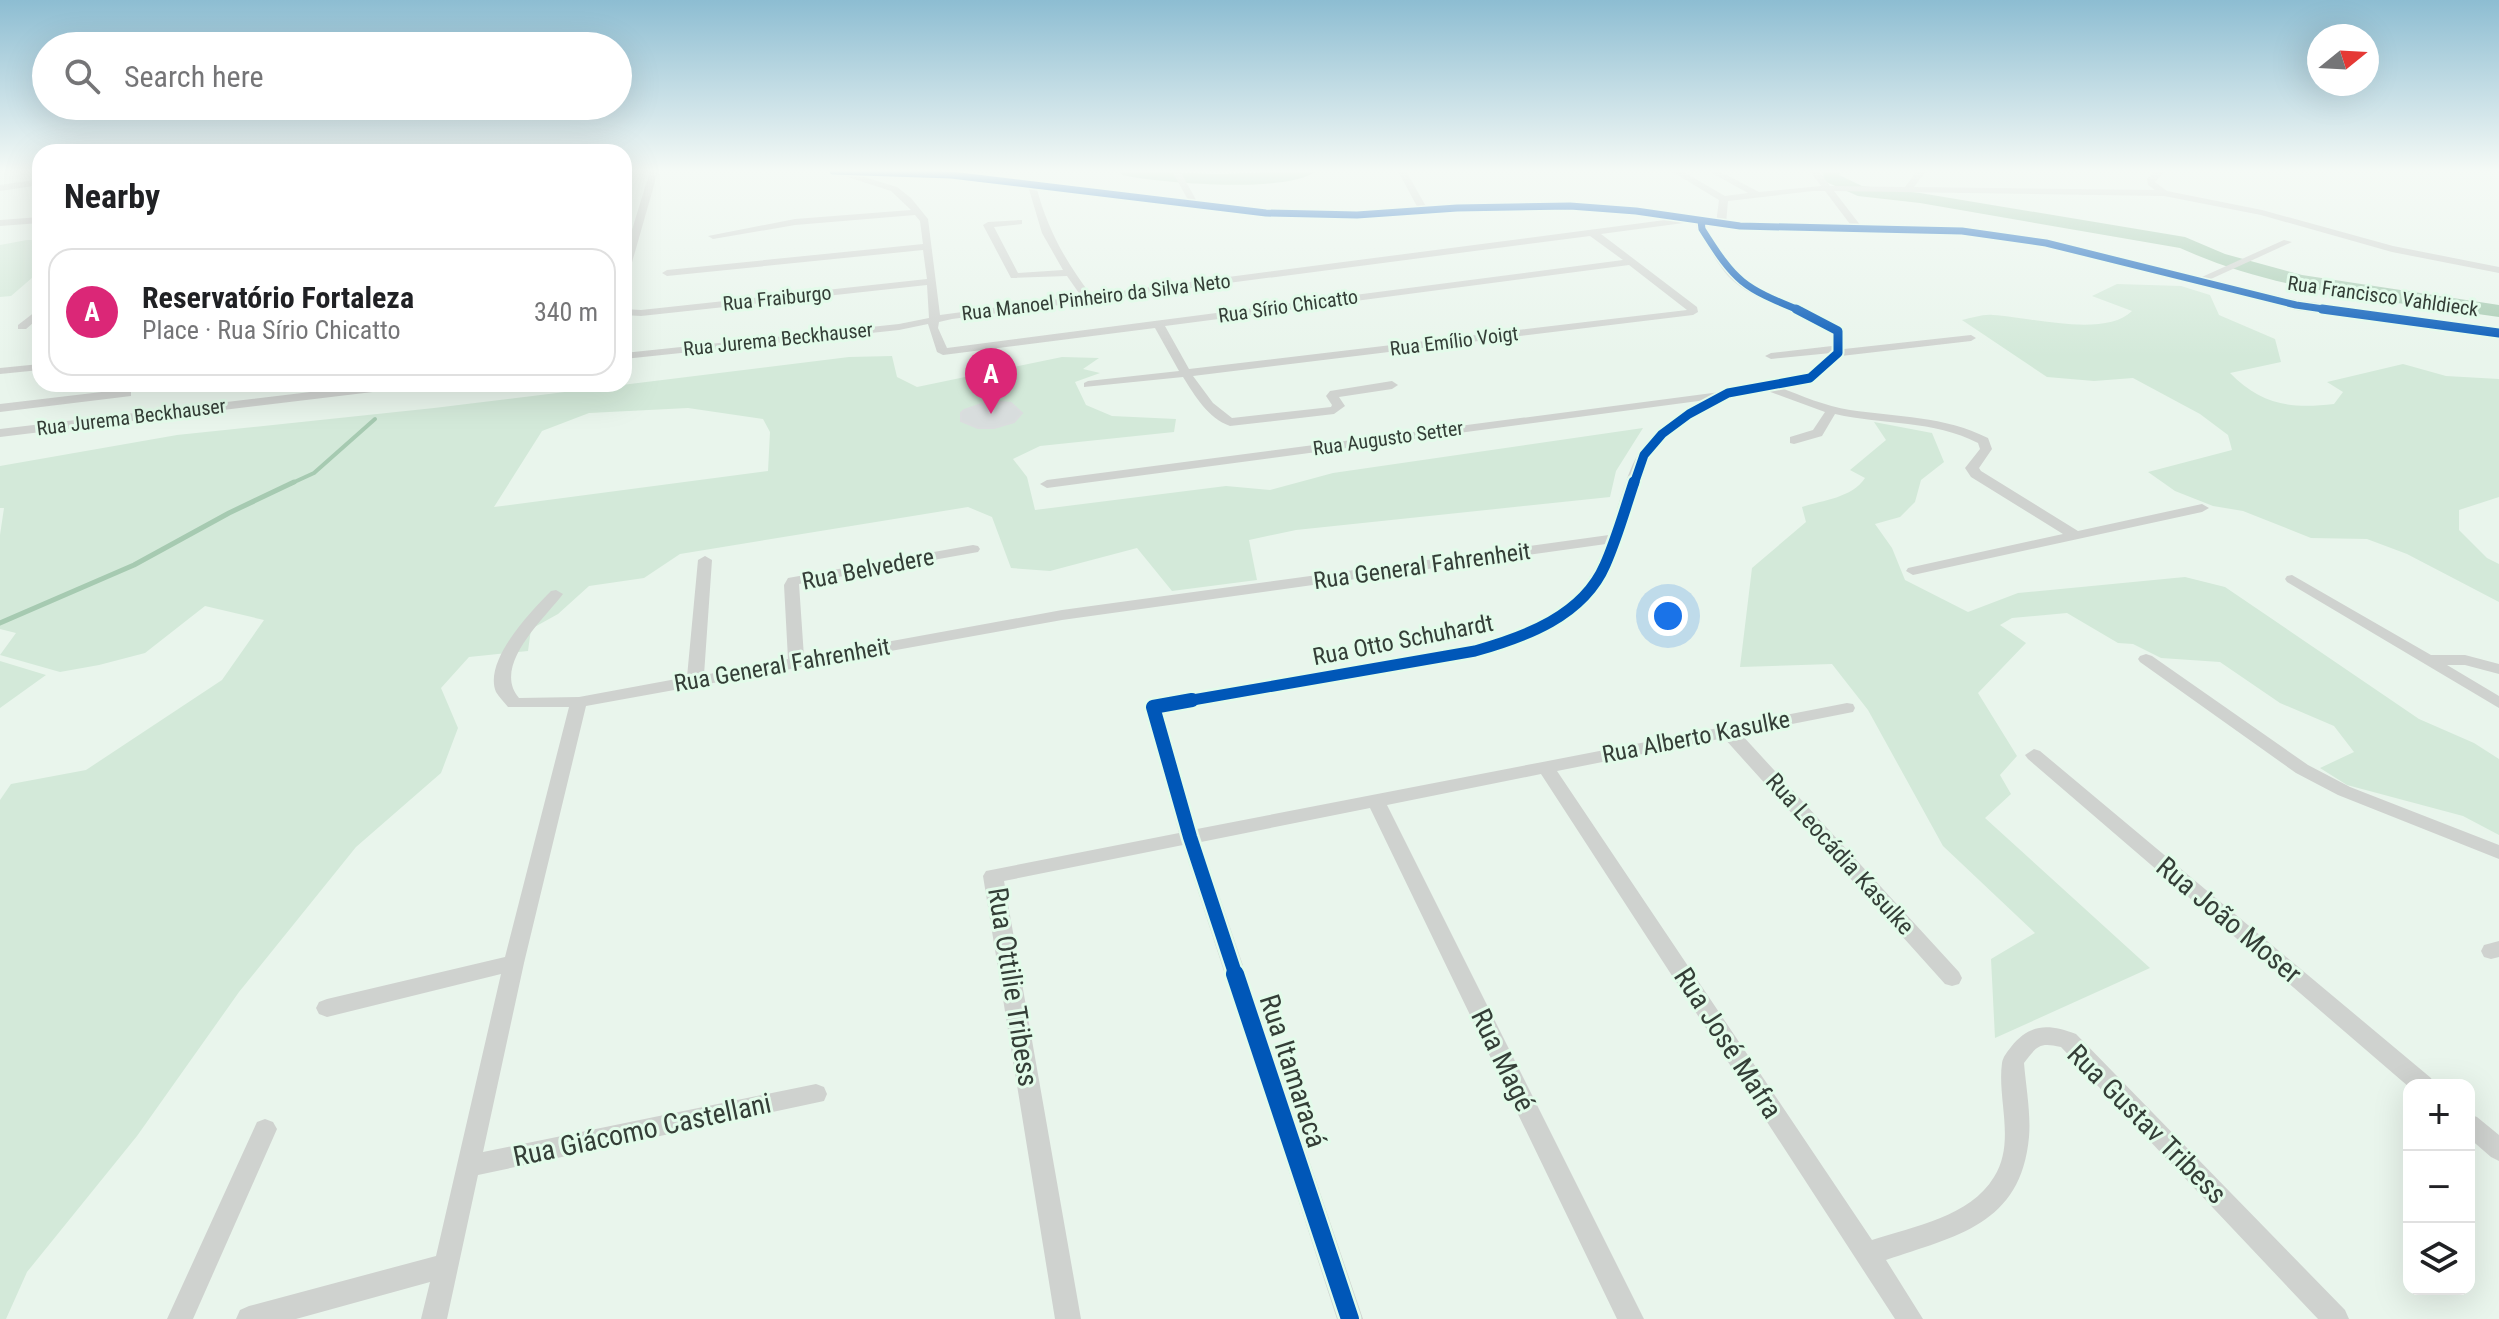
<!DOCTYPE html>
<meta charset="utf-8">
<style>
body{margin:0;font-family:"Roboto Condensed",sans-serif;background:#f6f6f6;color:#202124}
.controls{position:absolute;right:24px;bottom:24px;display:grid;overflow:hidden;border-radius:16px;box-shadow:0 8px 32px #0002}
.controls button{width:72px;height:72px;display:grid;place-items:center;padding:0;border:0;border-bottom:2px solid #e0e0e0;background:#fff;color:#202124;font:40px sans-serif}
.compass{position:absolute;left:2307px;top:24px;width:72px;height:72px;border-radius:50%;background:#fff;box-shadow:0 8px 32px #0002;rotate:72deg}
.you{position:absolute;left:1668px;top:616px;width:28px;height:28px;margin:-20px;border:6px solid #fff;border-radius:50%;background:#1a73e8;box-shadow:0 0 0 12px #1a73e833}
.badge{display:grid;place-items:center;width:52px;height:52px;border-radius:50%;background:#db2777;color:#fff;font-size:26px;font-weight:700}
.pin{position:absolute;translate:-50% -66px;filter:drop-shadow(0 2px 4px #0008)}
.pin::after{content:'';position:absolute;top:42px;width:28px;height:24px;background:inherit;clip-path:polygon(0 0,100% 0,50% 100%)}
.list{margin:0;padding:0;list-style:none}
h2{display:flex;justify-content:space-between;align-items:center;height:104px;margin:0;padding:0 32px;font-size:34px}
h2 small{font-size:26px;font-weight:400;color:#757577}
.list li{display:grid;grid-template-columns:52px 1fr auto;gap:24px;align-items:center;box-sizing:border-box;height:128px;margin:0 16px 16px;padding:0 16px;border:2px solid #e0e0e0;border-radius:24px}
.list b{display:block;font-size:30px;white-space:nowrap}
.list p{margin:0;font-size:26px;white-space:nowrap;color:#757577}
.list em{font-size:26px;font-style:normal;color:#757577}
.icon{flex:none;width:44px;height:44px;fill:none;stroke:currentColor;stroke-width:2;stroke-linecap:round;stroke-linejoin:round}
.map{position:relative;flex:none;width:2499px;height:1319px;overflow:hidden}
.search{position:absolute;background:#fff;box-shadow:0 8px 32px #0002;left:32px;top:32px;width:600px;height:88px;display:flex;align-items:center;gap:20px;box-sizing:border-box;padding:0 28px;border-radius:44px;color:#757577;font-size:30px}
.panel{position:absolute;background:#fff;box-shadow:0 8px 32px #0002;left:32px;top:144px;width:600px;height:248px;border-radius:24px}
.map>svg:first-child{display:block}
.green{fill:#d3e9d9;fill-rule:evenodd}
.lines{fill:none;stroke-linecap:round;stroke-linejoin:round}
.stream-far1{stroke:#a6cab1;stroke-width:4}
.stream{stroke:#a6cab1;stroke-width:5}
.river{fill:#a6cab1;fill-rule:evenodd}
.building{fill:#d8dddd;stroke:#daddde;stroke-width:2}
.street{fill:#cfd2cf;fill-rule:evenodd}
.secondary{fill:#cfd2cf;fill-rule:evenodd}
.cycleway-far4-casing{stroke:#e3fbea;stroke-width:10}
.cycleway-far3-casing{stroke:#e3fbea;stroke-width:13}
.cycleway-far2-casing{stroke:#e3fbea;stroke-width:16}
.cycleway-far1-casing{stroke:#e3fbea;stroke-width:19}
.cycleway-casing{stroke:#e3fbea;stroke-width:23}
.cycleway-far4{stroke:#0057b8;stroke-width:7}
.cycleway-far3{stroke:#0057b8;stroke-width:9}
.cycleway-far2{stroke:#0057b8;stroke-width:11}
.cycleway-far1{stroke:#0057b8;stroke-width:14}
.cycleway{stroke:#0057b8;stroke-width:18}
.labels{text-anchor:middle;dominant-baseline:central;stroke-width:6;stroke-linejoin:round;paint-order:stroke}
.far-street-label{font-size:20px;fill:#343e37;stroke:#e3fbea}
.street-label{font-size:24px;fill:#343e37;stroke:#e3fbea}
.near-street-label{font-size:28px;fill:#343e37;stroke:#e3fbea}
</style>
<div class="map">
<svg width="2499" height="1319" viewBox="0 0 2499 1319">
<rect width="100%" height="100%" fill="#e9f5ec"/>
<path class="green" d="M27,240H40V271L11,296L0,297V245Z
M2117,284L2181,286L2210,295L2219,315L2275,339L2281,362L2230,373C2261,405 2291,409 2334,404L2343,392L2327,382L2403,364L2446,376L2499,379V497L2459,510V530L2487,558L2499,564V602L2407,554L2367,539L2311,538L2243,511L2213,506L2175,491L2148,472L2232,450L2228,435L2200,414L2133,378L2094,381L2047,377L1962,320C1972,318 1983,314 1993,315C2029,317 2105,338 2132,311L2092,296Z
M892,356L897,377L917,387L1062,357L1099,358L1083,369L1100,373L1075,382L1086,405L1112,416L1176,419L1174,432L1040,446L1013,459L1027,477L1035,510L1226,486L1270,490L1333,473L1643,428L1616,471L1610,497L1296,530L1249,540L1257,580L1172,591L1137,548L1050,571L1011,568L992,517L968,507L680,554L644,578L589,586L558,614L531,629L528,651L469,657L441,688L458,728L441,773L356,847L239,992L137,1136L27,1272L6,1319H0V800L11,784L86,770L222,680L264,620L205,606L145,653L99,665L60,672L0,655L16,633L0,629V535L4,508H0V466L177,435L434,408L849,357ZM688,408L763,419L770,432L768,471L494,507L542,431L589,413Z
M1874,422L1932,433L1944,462L1921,480L1915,502L1900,517L1875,524L1892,548L1905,580L1968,612L2018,593L2185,577L2225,587L2419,719L2474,743L2499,759V835L2463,816L2347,785L2320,768L2354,752L2334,726L2280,703L2220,662L2161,658L2133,644L2118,643L2067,613L2012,618L2000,625L2026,643L1978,693L2017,756L2000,775L2011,794L1985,818L2150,968L1995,1038L1991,959L2035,933L1943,846L1868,710L1832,664L1740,667L1752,568L1806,522L1802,507C1823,500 1852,498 1865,478L1850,470L1886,440Z
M0,661L46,675L0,708Z"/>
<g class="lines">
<path class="stream-far1" d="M290,484L314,473L375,419"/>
<path class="stream" d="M0,623L134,565L229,513L294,482"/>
<path class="river" d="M1120,171L1218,174L1316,171C1288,194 1158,183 1122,175Z
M1823,171H1840L1839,175L1862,186L1920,193L2185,237L2225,254L2302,275L2499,305V317C2392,301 2279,293 2180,248L1920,203L1858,196L1824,181Z"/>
</g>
<path class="building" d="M990,401L1011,403L1022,413L1014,422L994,428H978L961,421V413L964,410Z"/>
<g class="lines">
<path class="street" d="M650,171H658L629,273L624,276V256Z
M829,171H844L897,187L911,198L928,219L940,315L1081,296L1067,276L1011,278L983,225L988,222L1022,220V224L994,227L1018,273L1063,270L1042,233L1028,186L1032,183L1036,186C1047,228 1065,261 1091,295L1688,217L1693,220L1691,222L1601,234L1697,307L1698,312L1693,315L1193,376L1213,403L1232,418L1331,407L1332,405L1326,396L1330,391L1392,381L1398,385L1392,389L1339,397L1345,406L1334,414L1230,426C1208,418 1195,396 1183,377L1084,387V383L1088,381L1179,371L1155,328L943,355L937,352L928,324L899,330L624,359V353L899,324L929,318L927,285L641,316L624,315V309L641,310L927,279L923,250L667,276L662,273L667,270L923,244L920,221L915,215L795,225L713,239L708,236L795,219L911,210L891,191ZM1590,236L1623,260L947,348L938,328L939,322L952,319ZM1629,265L1687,310L1189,369L1165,326Z
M1172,171H1180L1200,207L1199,209H1193Z
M1398,171H1406L1428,210L1426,212H1420Z
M1671,171H1682L1725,196L1748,193L1708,171H1719L1759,192L1821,186L1810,171H1819L1830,186L1905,187L1917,171H1926L1914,187L2155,190L2148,185L2147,179L2155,171H2165L2155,182L2167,191L2262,210L2393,246L2499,267V273L2392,252L2261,215L2164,196L1834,191L1864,230L1859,233L1856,232L1825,191H1813L1728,201L1726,224L1721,227L1716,224L1719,200Z
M40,179V185L0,191V185Z
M40,217V223L0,226V220Z
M1701,218L1706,221L1707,229C1716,243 1724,259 1735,271C1763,301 1809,306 1842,329L1844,349L1971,335L1976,338L1971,341L1841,356L1814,380L1779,387C1802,396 1825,406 1850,410C1898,417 1944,416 1988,438L1992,449L1979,468L1981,471L2078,531L2202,504L2209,508L2202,512L1913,575L1906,571L1908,568L2063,534L1971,477L1965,468L1980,449L1978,443C1933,420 1884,425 1835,414L1822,436L1794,444L1790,443V437L1813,430L1825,412L1765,390L1731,396L1693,417L1666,437L1650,456L1612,566L1596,592L1583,606L1552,627L1523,642L1475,656L1162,711L1197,829L1847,703L1853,704L1855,708L1853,712L1741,734L1959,972L1962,978L1959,984L1952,986L1945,984L1724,738L1557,771L1872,1240C1914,1226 1970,1217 1994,1177C2016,1142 1997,1100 2002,1063C2003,1057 2007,1052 2011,1047C2030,1023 2049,1024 2076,1034L2345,1310L2349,1319H2318L2061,1047C2039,1042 2037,1046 2024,1063C2026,1087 2031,1114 2029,1137C2021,1225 1956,1236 1886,1260L1923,1319H1895L1541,774L1387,805L1644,1319H1617L1370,808L1201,842L1363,1319H1337L1183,845L1004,881L1081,1319H1055L983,876L986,871L1179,833L1145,707L1147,703L1473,647C1536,629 1582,609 1606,544L1062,620L586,706L524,963L483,1152L816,1084L824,1087L827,1094L824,1101L478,1175L447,1319H421L430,1282L296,1319H236L240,1310L249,1306L436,1256L501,974L327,1017L319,1014L316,1008L319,1002L327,999L505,957L569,707H508C504,702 499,697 496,692C483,661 531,611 551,591L556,590L563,594C545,618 491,666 519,698L579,697L687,677L698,560L705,556L712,560L704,675L788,659L784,585L788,578L973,545L978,546L980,549L978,552L799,584L804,657L1062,610L1609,535C1617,512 1626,473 1639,453C1654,429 1682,413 1706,400L1047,488L1040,484L1047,480L1720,392L1806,375L1831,353L1771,359L1765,356L1771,353L1832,346L1833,332C1801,309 1756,305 1728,276C1716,262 1707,245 1697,229L1696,221Z
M2284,240L2292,242L2202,283L2193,281Z
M40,308V317L26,329H18V325Z
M40,364V370L0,374V368Z
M377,384H412L406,388L0,437V429Z
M127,389L131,390V396L0,412V404Z
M2292,575L2431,655H2465L2499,664V674L2465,665H2447L2499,696V708L2287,582L2285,579L2287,576Z
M2146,654L2152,656L2308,765L2350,787L2499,845V859L2338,795L2296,773L2140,662L2138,659L2140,656Z
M2034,749L2040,751L2431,1078L2434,1085L2409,1087L2028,759L2025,755Z
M2499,941V957L2491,959L2484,957L2481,951L2484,945Z
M2469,1114L2477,1117L2499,1135V1161L2491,1157L2469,1138Z
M265,1119L273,1122L277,1129L193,1319H167L257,1122Z"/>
<path class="secondary" d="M827,171H953L1266,209L1357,211L1457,204L1570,202L1636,207L1740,222L1962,227L2046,239L2296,300L2499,328V338L2296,310L2046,247L1962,235L1740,230L1636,215L1570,210L1457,212L1357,219L1266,217L951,179L833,175Z"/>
<defs>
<path id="cycleway-far4" d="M833,171L951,175L1266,213L1357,215L1457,208L1570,206L1636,211L1740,226L1962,231L2046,243L2296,305L2337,311
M1701,221L1702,229C1736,283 1742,287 1801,311"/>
<path id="cycleway-far3" d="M2322,309L2499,333
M1634,484L1644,455L1662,434L1689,414L1728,393L1810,378L1838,353V331L1796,309"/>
<path id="cycleway-far2" d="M1181,702L1475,651C1525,637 1583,616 1605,565C1617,538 1625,509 1634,482"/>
<path id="cycleway-far1" d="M1192,700L1153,707L1190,837L1236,976"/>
<path id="cycleway" d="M1235,974L1350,1319"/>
</defs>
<use href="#cycleway-far4" class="cycleway-far4-casing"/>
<use href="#cycleway-far3" class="cycleway-far3-casing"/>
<use href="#cycleway-far2" class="cycleway-far2-casing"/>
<use href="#cycleway-far1" class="cycleway-far1-casing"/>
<use href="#cycleway" class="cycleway-casing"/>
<use href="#cycleway-far4" class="cycleway-far4"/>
<use href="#cycleway-far3" class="cycleway-far3"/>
<use href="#cycleway-far2" class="cycleway-far2"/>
<use href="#cycleway-far1" class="cycleway-far1"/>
<use href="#cycleway" class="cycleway"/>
</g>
<linearGradient id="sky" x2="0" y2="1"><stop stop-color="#8dbdd2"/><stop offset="0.48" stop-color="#f5faf6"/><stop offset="1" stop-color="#f5faf6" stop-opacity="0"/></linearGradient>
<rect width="2499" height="356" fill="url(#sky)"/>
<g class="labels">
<g class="far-street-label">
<text transform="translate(2383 296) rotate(8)">Rua Francisco Vahldieck</text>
<text transform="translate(1096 297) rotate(-7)">Rua Manoel Pinheiro da Silva Neto</text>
<text transform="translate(777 298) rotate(-6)">Rua Fraiburgo</text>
<text transform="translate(1288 306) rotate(-8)">Rua Sírio Chicatto</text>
<text transform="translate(778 339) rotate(-6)">Rua Jurema Beckhauser</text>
<text transform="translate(1454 341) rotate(-7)">Rua Emílio Voigt</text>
<text transform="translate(131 417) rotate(-7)">Rua Jurema Beckhauser</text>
<text transform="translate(1388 438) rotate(-8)">Rua Augusto Setter</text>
</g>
<g class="street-label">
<text transform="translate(1422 566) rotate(-8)">Rua General Fahrenheit</text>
<text transform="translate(868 569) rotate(-11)">Rua Belvedere</text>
<text transform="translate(1403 640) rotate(-11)">Rua Otto Schuhardt</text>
<text transform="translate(782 665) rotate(-10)">Rua General Fahrenheit</text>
<text transform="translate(1696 737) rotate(-11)">Rua Alberto Kasulke</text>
<text transform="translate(1840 854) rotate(48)">Rua Leocádia Kasulke</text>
</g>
<g class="near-street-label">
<text transform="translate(2229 920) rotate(40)">Rua João Moser</text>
<text transform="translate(1013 987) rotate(81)">Rua Ottilie Tribess</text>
<text transform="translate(1728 1043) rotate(57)">Rua José Mafra</text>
<text transform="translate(1503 1060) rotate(64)">Rua Magé</text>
<text transform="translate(1293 1071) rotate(72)">Rua Itamaracá</text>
<text transform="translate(2147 1124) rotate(45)">Rua Gustav Tribess</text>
<text transform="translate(642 1130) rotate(-12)">Rua Giácomo Castellani</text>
</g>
</g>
</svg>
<div class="controls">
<button>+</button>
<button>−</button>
<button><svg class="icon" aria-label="layers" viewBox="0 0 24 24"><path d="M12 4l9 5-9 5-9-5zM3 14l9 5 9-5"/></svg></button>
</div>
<svg class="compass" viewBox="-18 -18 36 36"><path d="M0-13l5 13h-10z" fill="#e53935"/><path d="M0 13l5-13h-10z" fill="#757577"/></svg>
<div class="you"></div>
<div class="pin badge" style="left:991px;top:414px">A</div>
<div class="search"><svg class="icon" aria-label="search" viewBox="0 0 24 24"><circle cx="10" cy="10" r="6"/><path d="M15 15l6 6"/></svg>Search here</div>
<section class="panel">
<h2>Nearby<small></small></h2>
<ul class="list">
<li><span class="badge">A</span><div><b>Reservatório Fortaleza</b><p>Place · Rua Sírio Chicatto</p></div><em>340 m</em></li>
</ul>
</section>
</div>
